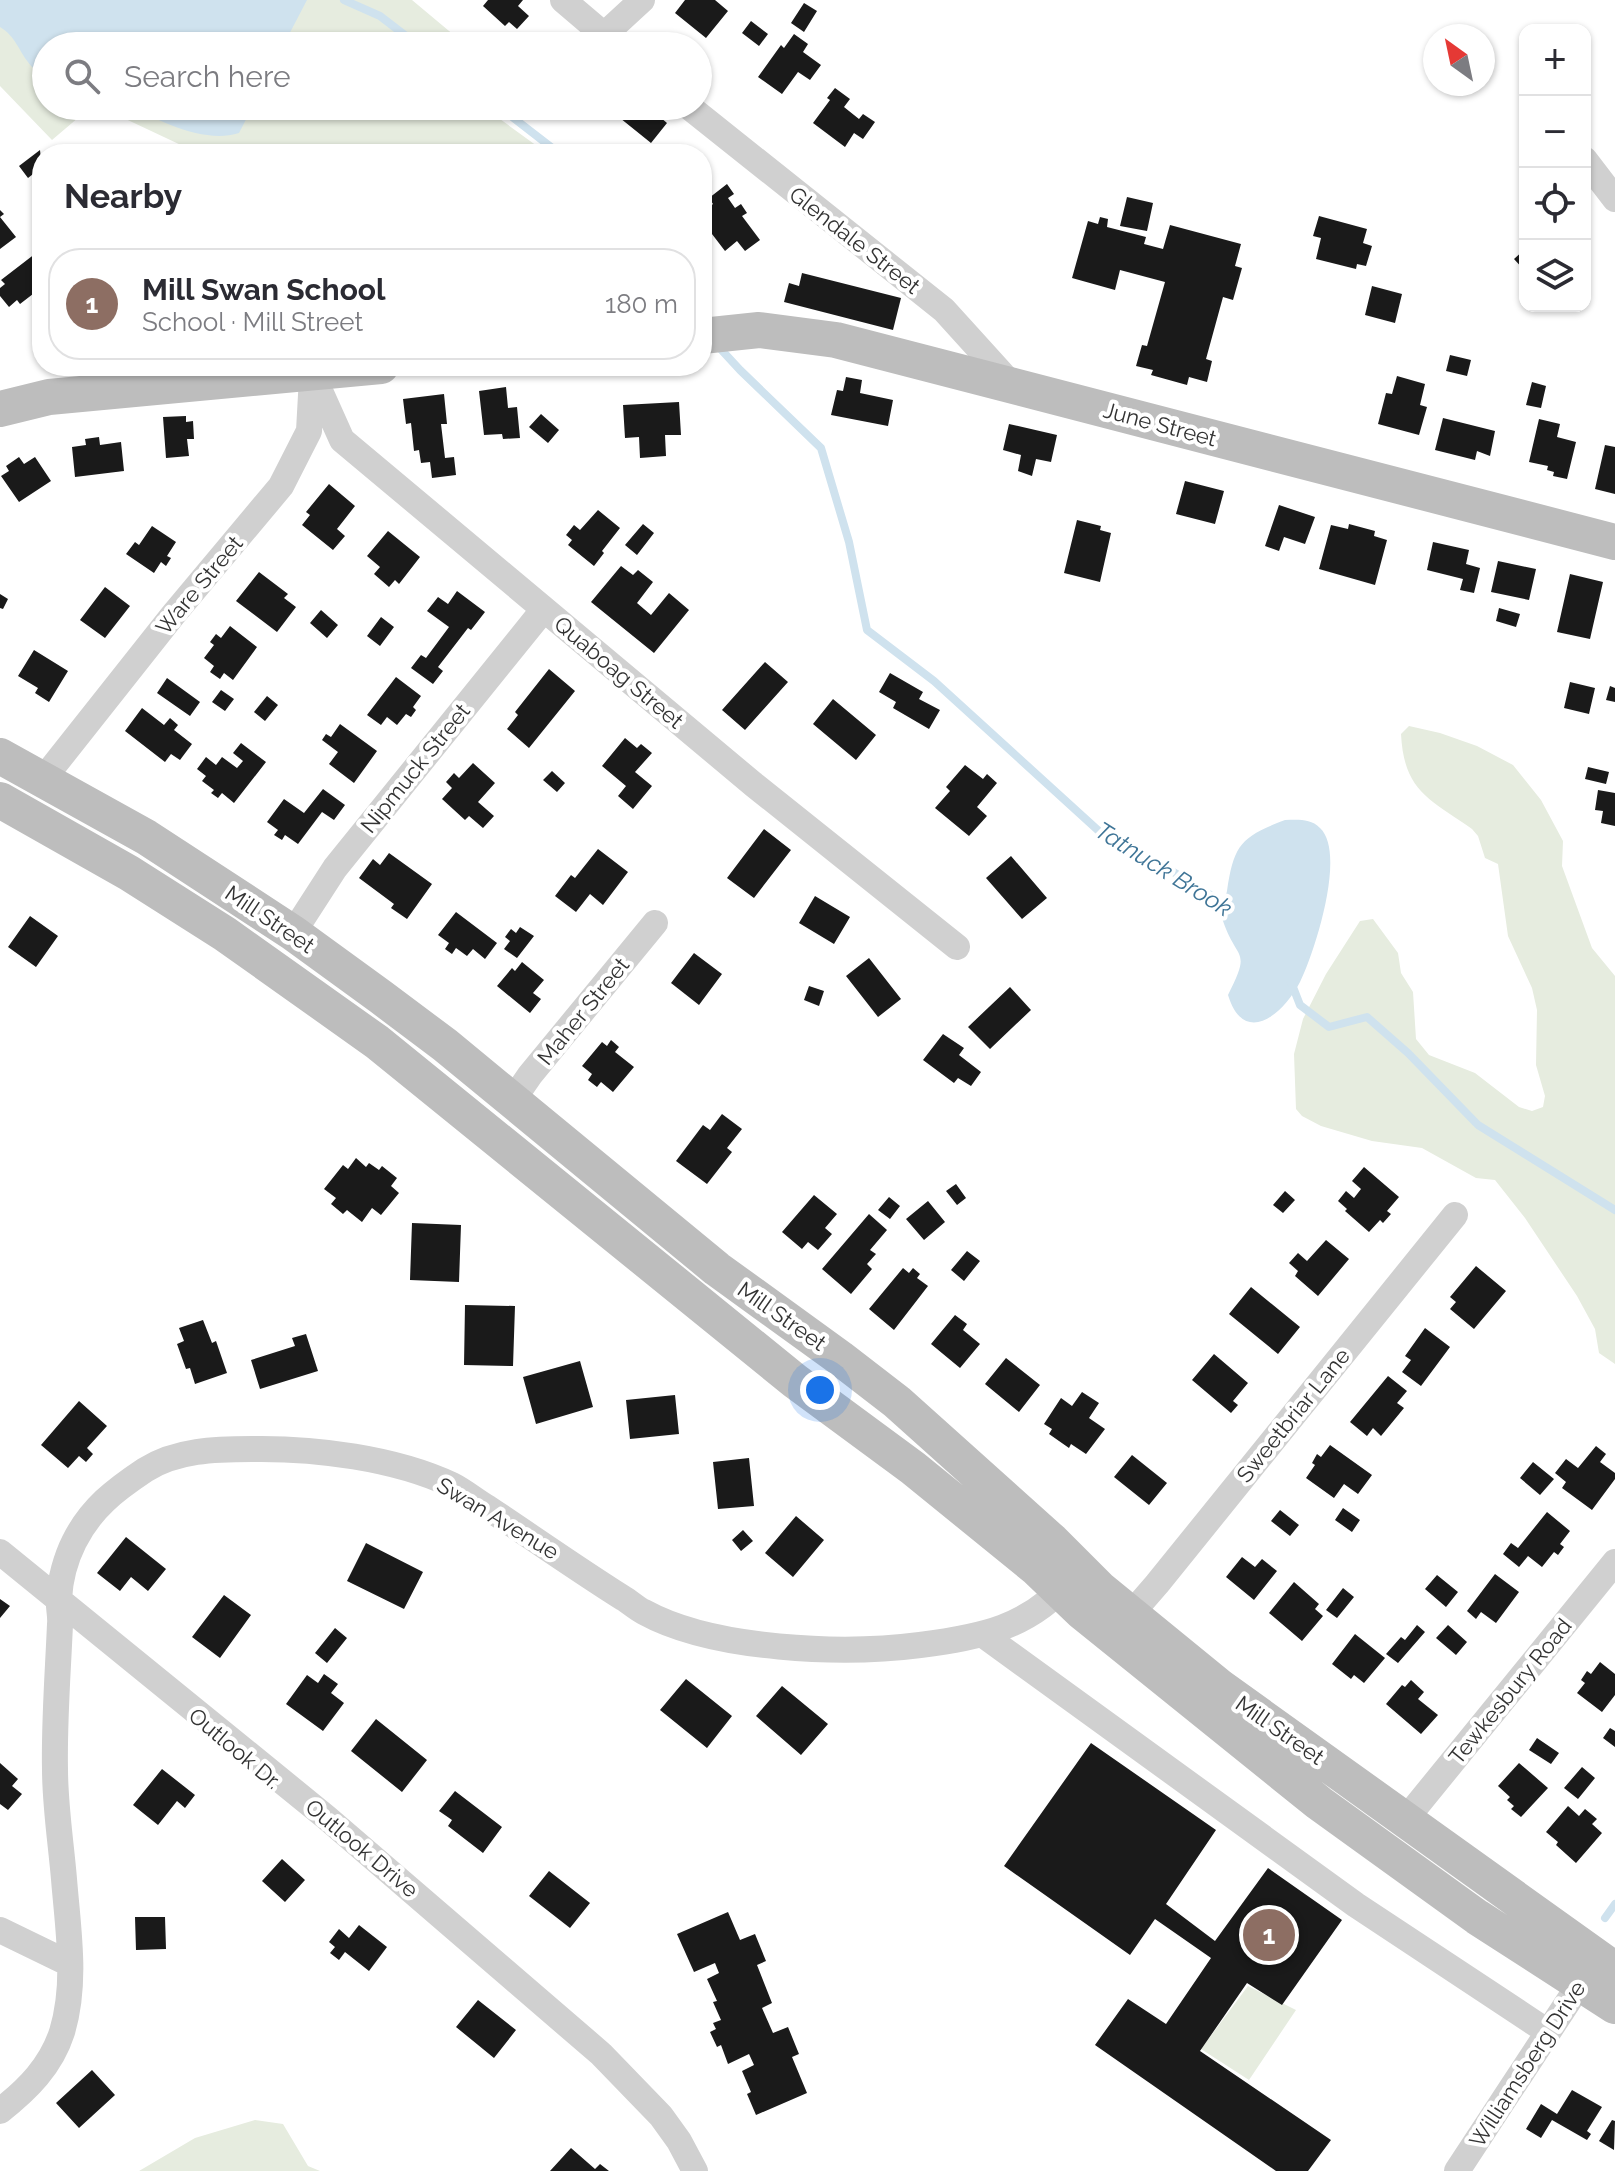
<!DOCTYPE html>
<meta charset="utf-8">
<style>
body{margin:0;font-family:Raleway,sans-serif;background:#f2f2f3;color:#2b2b33}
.controls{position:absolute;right:24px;top:24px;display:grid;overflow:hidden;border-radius:16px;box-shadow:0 2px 6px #0004}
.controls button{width:72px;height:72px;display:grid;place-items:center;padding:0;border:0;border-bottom:2px solid #e1e1e2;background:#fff;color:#2b2b33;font:40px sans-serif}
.compass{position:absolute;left:1423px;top:24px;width:72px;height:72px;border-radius:50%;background:#fff;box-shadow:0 2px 6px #0004;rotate:327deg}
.you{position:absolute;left:820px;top:1390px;width:28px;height:28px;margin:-20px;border:6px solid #fff;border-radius:50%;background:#1a73e8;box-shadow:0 0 0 12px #1a73e833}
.badge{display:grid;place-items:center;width:52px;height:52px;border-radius:50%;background:#7c3aed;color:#fff;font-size:26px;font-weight:700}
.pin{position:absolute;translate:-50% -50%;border:4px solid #fff;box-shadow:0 2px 8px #0006}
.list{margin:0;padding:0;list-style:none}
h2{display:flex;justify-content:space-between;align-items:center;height:104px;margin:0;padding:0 32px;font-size:34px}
h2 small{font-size:26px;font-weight:400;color:#7c7c81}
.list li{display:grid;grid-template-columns:52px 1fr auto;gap:24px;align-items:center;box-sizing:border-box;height:112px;margin:0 16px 16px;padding:0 16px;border:2px solid #e1e1e2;border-radius:32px}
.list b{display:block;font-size:30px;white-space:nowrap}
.list p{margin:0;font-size:26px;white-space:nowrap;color:#7c7c81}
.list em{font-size:26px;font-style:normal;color:#7c7c81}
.icon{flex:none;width:44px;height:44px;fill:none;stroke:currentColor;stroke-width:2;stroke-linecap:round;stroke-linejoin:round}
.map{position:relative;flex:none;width:1615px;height:2171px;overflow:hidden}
.search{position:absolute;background:#fff;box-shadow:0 2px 6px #0004;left:32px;top:32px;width:680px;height:88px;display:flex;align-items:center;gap:20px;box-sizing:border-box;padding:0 28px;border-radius:44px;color:#7c7c81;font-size:30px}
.panel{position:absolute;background:#fff;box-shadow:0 2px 6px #0004;left:32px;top:144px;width:680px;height:232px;border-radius:32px}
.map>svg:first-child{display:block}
.green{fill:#e6ecdf}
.water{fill:#cfe2ee}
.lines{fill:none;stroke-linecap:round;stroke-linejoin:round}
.stream{stroke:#cfe2ee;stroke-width:8}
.building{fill:#1a1a1a}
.street{stroke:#d0d0d0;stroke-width:26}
.secondary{stroke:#bdbdbd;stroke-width:36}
.labels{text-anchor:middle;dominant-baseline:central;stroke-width:8;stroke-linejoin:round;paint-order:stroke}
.street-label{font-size:22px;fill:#333;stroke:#fff}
.water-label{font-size:24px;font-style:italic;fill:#3f7597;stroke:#fff}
</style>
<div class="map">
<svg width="1615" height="2171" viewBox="0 0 1615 2171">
<rect width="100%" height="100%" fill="#fff"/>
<path class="green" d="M0,0H412L467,46H46V106H92L52,140L0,86Z
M98,106H482L548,154H200Z
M1409,726L1440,733L1477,746L1513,765L1541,800L1563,841L1562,866L1592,948L1615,976V1364L1599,1353L1595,1329L1577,1296L1525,1218L1495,1180L1476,1178L1422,1148L1372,1141L1321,1126L1302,1116L1296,1109L1294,1054L1303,1019L1326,974L1360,921L1373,919L1398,953L1401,973L1413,992L1416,1039L1429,1055L1475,1073L1519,1107L1532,1111L1543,1107L1545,1096L1536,1065L1537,1010L1532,988L1508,936L1498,864L1485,858L1478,836L1472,829C1430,799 1404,792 1401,734Z
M1248,1986L1296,2010L1249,2080L1201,2049Z
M255,2120L283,2124L308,2166L320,2171H139L195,2138Z"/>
<path class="water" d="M0,0H307L283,46H46V77C20,64 21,39 0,27Z
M129,106H253L239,133C204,144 160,121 129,106Z
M1285,820C1297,820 1310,818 1320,828C1347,853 1314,954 1300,982C1283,1015 1244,1047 1228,995C1252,948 1237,962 1223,921C1221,913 1225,900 1227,891C1234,844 1241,837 1285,820Z"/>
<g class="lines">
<path class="stream" d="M344,0L380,16L419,46
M498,106L560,154
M716,344L740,370L821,448L849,542L867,630L934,681L1101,833L1154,860L1233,909
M1291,982L1300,1005L1329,1027L1367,1017L1408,1053L1478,1125L1615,1210
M1605,1918L1615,1904"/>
</g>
<path class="building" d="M488,0H523L518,6L529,16L517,29L509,22L505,26L483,6Z
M685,0H715L728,11L706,38L675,13Z
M804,3L817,11L804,32L791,23Z
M751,21L768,34L759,46L742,33Z
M794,34L808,44L803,52L821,65L810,80L798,72L782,94L758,77L781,45L784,48Z
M835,88L850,99L844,107L859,119L863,114L875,122L863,139L854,133L845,147L813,123L830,100L827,98Z
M621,106H647L667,123L651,143L615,114Z
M40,150L42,167L28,178L19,166Z
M727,184L734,194L728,198L735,208L741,204L747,213L742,216L760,240L745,251L737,241L725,251L702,221V213L713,204L709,198Z
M1127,197L1153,203L1147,231L1120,226Z
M0,210L4,214L0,217L16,237L0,249Z
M1319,216L1367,229L1363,243L1372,246L1366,266L1357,264L1356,269L1316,259L1321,238L1313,236Z
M1100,217L1108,219L1107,227L1146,237L1144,244L1163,249L1170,225L1241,244L1235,266L1242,268L1233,300L1223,297L1206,359L1212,361L1207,382L1189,377L1187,385L1151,375L1153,370L1136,366L1142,345L1147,346L1165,282L1120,270L1115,290L1072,278L1088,221L1098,224Z
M1525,249V271L1514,259Z
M40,250L42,253V287L20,304L17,300L9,307L0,296V288L5,284L1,280Z
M802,273L901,298L893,330L784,302L789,283L799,286Z
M1372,286L1402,294L1395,323L1365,315Z
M1450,355L1471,360L1467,376L1446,371Z
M1397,376L1425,384L1420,405L1427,407L1419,435L1378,424L1386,393L1392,394Z
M846,377L862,380L860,393L893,400L888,426L831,415L837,390L843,391Z
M1532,382L1546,386L1541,408L1526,405Z
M506,387L508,408L517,407L520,438L503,439L502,434L484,435L479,391Z
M444,394L447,424H441L445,458L454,457L456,475L432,478L430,462L421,463L419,450L414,451L411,423L406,424L403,399Z
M679,402L681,435H665L666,456L640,458L639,437L625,438L623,405Z
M541,414L559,430L548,443L529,427Z
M186,416V422L193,421L194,439H187L189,456L166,458L163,417Z
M1443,418L1495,431L1490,456L1477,451L1475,460L1435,450Z
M1539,419L1560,424L1557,437L1576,442L1567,479L1553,476L1554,472L1547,470L1548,466L1529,462Z
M1009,424L1057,435L1051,462L1036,459L1032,476L1018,471L1021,455L1003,450Z
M99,437L100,445L121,442L124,471L75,477L72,447L86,445L85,439Z
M1605,445L1615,447V494L1595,489Z
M19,457L24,464L35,457L51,481L19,502L1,476L9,471L6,466Z
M1185,481L1224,491L1215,524L1176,514Z
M329,484L355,506L337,529L345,536L333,550L302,525L310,515L306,512Z
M1279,505L1315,517L1305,544L1284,537L1279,551L1265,546Z
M598,510L620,528L602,551L604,553L594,566L568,545L572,540L566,535L574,525L580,530Z
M1077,520L1101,526L1100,530L1111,533L1100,582L1064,573Z
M643,524L654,533L637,555L625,545Z
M1349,524L1375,531L1374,536L1387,540L1375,585L1319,569L1331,525L1348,529Z
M152,526L176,542L167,556L171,558L166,566L161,562L154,573L126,554L135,542L139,545Z
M388,531L420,557L399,584L395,580L389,587L374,574L380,567L367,556Z
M1433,542L1469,550L1466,564L1480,568L1474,593L1460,590L1463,579L1427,570Z
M1498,561L1536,569L1529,600L1491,592Z
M621,566L633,575L638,570L653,582L637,603L651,615L669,593L689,610L654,653L591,602Z
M259,572L288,594L284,598L296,607L277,632L236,601Z
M1570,574L1603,582L1590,639L1557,632Z
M105,587L130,606L105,638L80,620Z
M457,591L485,612L471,630L468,628L438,667L443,671L433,684L411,668L421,655L426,658L449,627L427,611L438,597L448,604Z
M0,594L8,599L3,609L0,608Z
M1499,608L1520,614L1516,627L1496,621Z
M321,610L338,625L327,638L310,623Z
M381,617L394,627L380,646L367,636Z
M230,626L257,647L233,680L224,673L220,679L210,672L214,666L204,658L214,645L210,642L216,634L221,638Z
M34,650L68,671L49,702L35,693L38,688L18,676Z
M765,662L788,682L745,730L722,710Z
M549,669L575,691L529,748L507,729L518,715L515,712Z
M890,673L923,692L919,699L940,710L929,729L893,708L896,702L879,692Z
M396,677L421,696L413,707L416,710L411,717L406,714L397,725L387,717L381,725L367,715Z
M167,678L200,702L190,716L157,693Z
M1570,682L1595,688L1589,714L1564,708Z
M1610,686L1615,688V702L1606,700Z
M221,690L234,699L225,711L212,702Z
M267,696L278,705L265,721L254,712Z
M833,699L876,735L856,760L813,724Z
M142,708L164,725L170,718L178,725L174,730L192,744L180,760L171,754L165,762L125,731Z
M340,724L377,751L354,783L329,764L338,752L322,740L326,734L331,737Z
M625,738L637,748L641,744L652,753L635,772L652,786L633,809L618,796L626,786L602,766Z
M241,743L266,762L234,803L222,793L218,798L211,793L214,790L202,781L206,776L197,769L206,757L216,765L222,757L237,768L243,761L233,753Z
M473,763L495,783L478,802L494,816L483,828L469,816L465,820L442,799L452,788L446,782L454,773L459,778Z
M965,765L983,779L987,774L997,783L977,807L987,816L969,836L935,808L950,791L946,787Z
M1588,767L1609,772L1606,784L1585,779Z
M552,771L565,783L557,792L543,780Z
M323,789L345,805L334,820L322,812L298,844L285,835L282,840L274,835L278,830L267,822L284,799L304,813Z
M1598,790L1615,793V826L1601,823L1603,811L1595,810Z
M764,829L791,850L754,898L727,878Z
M598,849L628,872L603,905L590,894L576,912L555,896L571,875L575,878Z
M389,853L432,884L407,919L391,908L394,904L359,878L373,859L380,865Z
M1011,856L1047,898L1022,919L986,878Z
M815,896L850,917L834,944L799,923Z
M456,912L497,943L485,959L473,949L467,956L456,948L452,954L445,949L449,943L438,935Z
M30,916L58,936L36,967L8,947Z
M520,927L534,936L517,958L504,949L510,941L505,937L511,929L516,933Z
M694,953L722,974L699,1005L671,983Z
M869,958L901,999L878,1017L846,976Z
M522,962L544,980L533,993L541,999L530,1013L497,986L512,968L515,971Z
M809,986L824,991L819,1006L804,1000Z
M1010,987L1031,1010L990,1049L968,1027Z
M943,1034L964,1048L959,1055L981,1072L971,1086L958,1078L954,1083L923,1060Z
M611,1040L619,1047L615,1052L634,1067L613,1092L601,1082L597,1087L588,1080L592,1074L582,1066L602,1042L607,1046Z
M722,1114L742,1129L727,1148L732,1152L707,1184L676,1161L703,1125L710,1130Z
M356,1158L366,1167L369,1163L379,1170L382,1166L397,1178L391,1186L399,1193L381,1215L372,1208L362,1222L347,1210L343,1214L331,1204L336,1198L324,1189L343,1165L348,1169Z
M1364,1167L1399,1197L1387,1211L1391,1214L1383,1223L1380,1220L1369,1232L1345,1211L1347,1209L1338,1201L1346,1191L1354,1198L1361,1189L1352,1181Z
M956,1184L966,1198L957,1205L946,1191Z
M1285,1191L1295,1200L1283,1213L1273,1205Z
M814,1195L837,1214L825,1228L832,1234L818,1250L808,1242L802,1249L782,1232Z
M889,1197L900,1206L890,1219L878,1210Z
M928,1201L945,1222L924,1240L906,1219Z
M869,1214L887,1230L870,1250L876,1254L867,1264L872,1269L851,1294L822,1269Z
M412,1223L461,1225L459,1282L410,1280Z
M1326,1240L1349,1259L1318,1296L1295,1276L1298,1271L1289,1263L1298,1253L1307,1261Z
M967,1251L980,1261L964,1281L951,1270Z
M1476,1266L1506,1291L1474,1329L1450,1309L1456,1302L1450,1297Z
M903,1268L909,1273L913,1268L920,1274L917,1278L928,1286L894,1330L869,1309Z
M1251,1287L1300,1327L1278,1354L1229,1314Z
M465,1305L515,1306L513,1366L464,1365Z
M955,1315L967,1324L963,1330L980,1344L960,1368L931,1344Z
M203,1320L212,1343L216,1341L227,1373L195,1384L190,1368L186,1369L177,1344L184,1341L179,1328Z
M1425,1328L1450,1347L1421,1386L1402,1372L1411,1360L1405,1356Z
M306,1334L318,1371L260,1389L251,1360L295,1346L292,1338Z
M1214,1354L1248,1383L1233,1401L1238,1405L1231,1413L1192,1380Z
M1006,1358L1040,1385L1019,1412L985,1384Z
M580,1361L593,1407L536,1424L523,1377Z
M1388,1376L1407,1391L1397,1403L1404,1408L1381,1436L1373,1428L1367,1436L1350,1422Z
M1082,1392L1099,1403L1089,1418L1105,1429L1086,1454L1071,1444L1069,1448L1049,1434L1052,1429L1044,1424L1061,1398L1072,1406Z
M675,1395L679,1434L630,1439L626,1400Z
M79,1401L107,1426L87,1448L93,1454L86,1462L79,1456L68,1468L41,1445Z
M1330,1445L1372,1475L1358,1494L1344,1484L1334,1498L1306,1478L1315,1465L1312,1463L1317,1454L1321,1457Z
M1596,1446L1606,1454L1600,1462L1615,1473V1479L1592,1510L1562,1488L1566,1482L1555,1473L1566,1459L1578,1468Z
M1132,1455L1167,1483L1149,1505L1114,1477Z
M749,1458L754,1506L718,1509L713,1462Z
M1533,1462L1554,1479L1540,1495L1520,1478Z
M1343,1508L1360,1520L1352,1532L1335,1520Z
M1280,1510L1299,1525L1290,1536L1271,1521Z
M1547,1512L1570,1531L1560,1544L1564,1547L1558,1555L1554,1552L1542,1567L1528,1556L1519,1567L1503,1554L1511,1543L1518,1548Z
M796,1516L824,1540L793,1577L765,1553Z
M743,1530L753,1541L741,1551L732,1540Z
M126,1537L166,1569L148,1591L131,1577L120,1591L97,1573Z
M366,1543L423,1572L404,1609L347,1581Z
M1242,1557L1255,1567L1262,1559L1277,1571L1254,1600L1226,1577Z
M1495,1574L1519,1592L1496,1623L1481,1612L1476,1619L1467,1611Z
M1437,1575L1458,1592L1446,1607L1425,1589Z
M1294,1582L1319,1604L1315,1609L1323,1616L1302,1641L1269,1613Z
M1343,1588L1354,1597L1337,1618L1326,1610Z
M224,1595L251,1615L220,1658L192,1637Z
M0,1599L10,1606L0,1618Z
M1417,1625L1425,1632L1398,1663L1386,1654L1401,1637L1405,1640Z
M1448,1625L1467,1642L1456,1655L1436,1638Z
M335,1628L347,1638L327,1663L315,1653Z
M1355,1634L1385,1658L1364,1683L1354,1675L1351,1679L1332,1664Z
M1600,1662L1615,1674V1695L1602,1712L1577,1693L1585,1683L1581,1680L1587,1671L1591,1674Z
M324,1674L338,1684L331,1693L344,1703L323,1731L286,1704L307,1675L318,1683Z
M686,1679L732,1716L707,1748L660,1710Z
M1411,1680L1424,1692L1418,1699L1438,1715L1421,1734L1386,1704L1402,1685L1405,1687Z
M782,1686L828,1724L801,1755L756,1716Z
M376,1719L427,1760L402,1792L351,1751Z
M1610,1728L1615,1731V1747L1603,1738Z
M1537,1738L1559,1753L1551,1764L1529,1750Z
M1091,1743L1216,1830L1166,1904L1215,1941L1268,1868L1342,1920L1282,2005L1247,1983L1200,2051L1331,2140L1308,2171H1276L1095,2045L1128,1999L1166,2024L1211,1958L1155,1919L1130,1955L1004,1866Z
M0,1763L18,1779L12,1786L22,1794L8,1810L0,1804Z
M1519,1763L1548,1788L1521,1817L1511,1809L1514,1806L1507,1800L1510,1797L1498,1786Z
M1582,1767L1595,1778L1578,1799L1564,1788Z
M162,1769L195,1795L185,1808L177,1801L158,1825L133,1805Z
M455,1791L502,1827L483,1853L448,1826L452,1820L439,1811Z
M1568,1806L1579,1816L1585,1809L1597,1819L1592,1824L1602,1833L1576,1863L1556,1845L1558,1842L1546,1832Z
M282,1859L305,1880L285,1902L262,1881Z
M549,1871L590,1903L570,1928L529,1896Z
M728,1912L740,1940L755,1934L766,1961L757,1965L772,2003L762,2008L773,2033L788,2027L799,2054L792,2057L807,2093L756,2115L747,2094L751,2092L742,2071L754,2065L749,2054L728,2064L721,2045L717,2047L710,2032L716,2029L713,2023L721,2020L713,2002L717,2001L707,1979L719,1973L715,1963L694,1972L677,1934Z
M135,1917H165L166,1949L136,1950Z
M359,1925L387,1947L369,1971L345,1952L339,1960L330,1953L335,1947L329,1942L339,1929L349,1938Z
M478,2000L516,2030L494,2058L456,2027Z
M92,2070L115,2095L79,2128L56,2103Z
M1572,2090L1602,2107L1587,2131L1591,2134L1587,2140L1552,2120L1541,2138L1526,2129L1541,2104L1557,2114Z
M1612,2120L1615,2121L1614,2150L1599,2141Z
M571,2148L595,2169L600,2164L609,2171H550Z"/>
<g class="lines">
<path class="street" d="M563,0L617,46
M604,35L642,0
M688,106L944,310L1012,385
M1585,160L1615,199
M312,373L342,440L753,784L957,947
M44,778L173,615L281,486L309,431L312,377
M293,933L335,868L544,609
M512,1101L530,1075L655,923
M0,1552L327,1818L601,2054L661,2116L679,2141L695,2171
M1131,1614L1157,1584L1455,1215
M982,1634L1356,1905L1548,2032
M1405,1820L1615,1562
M0,1930L70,1964
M0,2111C28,2089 51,2066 62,2032C77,1983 68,1929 64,1879C61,1843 55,1806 55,1769C54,1721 58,1672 60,1624C61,1616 58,1607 59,1599C60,1580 66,1558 74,1542C91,1508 115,1490 145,1470C176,1450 216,1449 252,1449C315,1448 395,1458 452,1485C464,1491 476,1501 488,1508C533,1538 577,1569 623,1598C630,1602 636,1608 644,1612C713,1650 843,1655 920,1645C981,1637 1029,1628 1071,1579
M1457,2171L1589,1970"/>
<path class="secondary" d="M702,336L759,330L836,340L1615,542
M0,409L49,397L381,366
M0,756L146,837L293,933L381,997L445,1045L717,1269L840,1358L897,1402L1052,1541L1100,1589L1220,1687L1615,1970
M0,800L129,873L225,934L377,1042L795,1381L913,1468L1036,1568L1082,1612L1319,1803L1477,1917L1615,2006"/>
</g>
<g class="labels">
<g class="street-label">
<text transform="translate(855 240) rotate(38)">Glendale Street</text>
<text transform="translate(1160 424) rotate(15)">June Street</text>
<text transform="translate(199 585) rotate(-50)">Ware Street</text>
<text transform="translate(619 672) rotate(40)">Quaboag Street</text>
<text transform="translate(415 768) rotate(-51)">Nipmuck Street</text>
<text transform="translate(270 919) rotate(34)">Mill Street</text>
<text transform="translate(583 1011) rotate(-51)">Maher Street</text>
<text transform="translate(782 1316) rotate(35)">Mill Street</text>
<text transform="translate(1293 1415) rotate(-51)">Sweetbriar Lane</text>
<text transform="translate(498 1518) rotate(31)">Swan Avenue</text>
<text transform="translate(1510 1691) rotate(-51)">Tewkesbury Road</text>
<text transform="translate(1280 1730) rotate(35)">Mill Street</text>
<text transform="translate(235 1748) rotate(40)">Outlook Dr.</text>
<text transform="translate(362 1848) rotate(40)">Outlook Drive</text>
<text transform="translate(1527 2064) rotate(-57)">Williamsberg Drive</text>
</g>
<g class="water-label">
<text transform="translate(1164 869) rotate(32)">Tatnuck Brook</text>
</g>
</g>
</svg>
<div class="controls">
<button>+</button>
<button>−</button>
<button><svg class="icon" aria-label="locate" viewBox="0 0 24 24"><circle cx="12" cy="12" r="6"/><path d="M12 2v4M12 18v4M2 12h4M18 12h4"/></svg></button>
<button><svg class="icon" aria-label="layers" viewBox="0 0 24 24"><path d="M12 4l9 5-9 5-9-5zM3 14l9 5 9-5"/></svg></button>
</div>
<svg class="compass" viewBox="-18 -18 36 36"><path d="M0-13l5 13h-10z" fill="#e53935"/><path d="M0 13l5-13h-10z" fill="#7c7c81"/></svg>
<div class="you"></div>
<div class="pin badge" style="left:1269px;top:1935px;background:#8d6e63">1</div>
<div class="search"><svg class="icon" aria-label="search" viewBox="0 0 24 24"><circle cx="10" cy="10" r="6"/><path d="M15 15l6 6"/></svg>Search here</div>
<section class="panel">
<h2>Nearby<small></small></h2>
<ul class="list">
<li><span class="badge" style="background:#8d6e63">1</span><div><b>Mill Swan School</b><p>School · Mill Street</p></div><em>180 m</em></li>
</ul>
</section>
</div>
